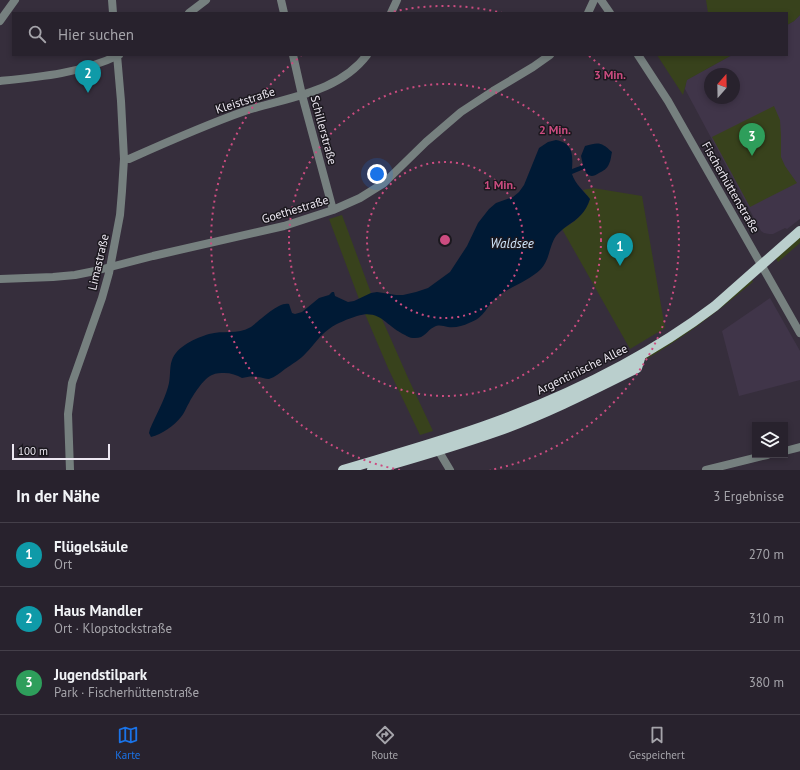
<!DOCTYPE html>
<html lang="de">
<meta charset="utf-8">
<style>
body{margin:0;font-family:"PT Sans",sans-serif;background:#342f39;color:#f1f3f6}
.controls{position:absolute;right:12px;bottom:12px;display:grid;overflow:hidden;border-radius:0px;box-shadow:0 2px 6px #0003}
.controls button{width:36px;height:36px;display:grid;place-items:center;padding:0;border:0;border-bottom:1px solid #443f49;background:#28222d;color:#f1f3f6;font:20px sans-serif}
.compass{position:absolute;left:704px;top:68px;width:36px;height:36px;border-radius:50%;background:#28222d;box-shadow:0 2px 6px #0003;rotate:20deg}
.scale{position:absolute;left:12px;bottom:10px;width:98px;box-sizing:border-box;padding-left:4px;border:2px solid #ece7f1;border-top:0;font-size:11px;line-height:14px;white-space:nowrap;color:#ece7f1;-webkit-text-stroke:3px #1b181e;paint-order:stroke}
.you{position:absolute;left:377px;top:174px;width:14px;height:14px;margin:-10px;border:3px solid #fff;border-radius:50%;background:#1a73e8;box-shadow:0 0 0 6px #1a73e833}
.badge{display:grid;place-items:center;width:26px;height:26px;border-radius:50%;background:#1a73e8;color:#fff;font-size:13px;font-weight:700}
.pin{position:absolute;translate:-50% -33px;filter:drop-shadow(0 1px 2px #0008)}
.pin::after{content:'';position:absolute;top:21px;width:14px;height:12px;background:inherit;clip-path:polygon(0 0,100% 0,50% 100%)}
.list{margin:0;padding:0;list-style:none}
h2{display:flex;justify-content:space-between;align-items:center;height:52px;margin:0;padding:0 16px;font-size:17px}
h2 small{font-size:13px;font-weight:400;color:#a5a4aa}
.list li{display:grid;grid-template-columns:26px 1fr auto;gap:12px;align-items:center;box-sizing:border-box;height:64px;padding:0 16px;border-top:1px solid #443f49}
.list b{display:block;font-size:15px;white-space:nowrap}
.list p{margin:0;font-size:13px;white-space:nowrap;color:#a5a4aa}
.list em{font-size:13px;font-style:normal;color:#a5a4aa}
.icon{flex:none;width:22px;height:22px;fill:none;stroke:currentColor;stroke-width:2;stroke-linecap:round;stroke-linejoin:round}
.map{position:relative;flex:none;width:800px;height:470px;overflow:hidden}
.search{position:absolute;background:#28222d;box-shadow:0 2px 6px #0003;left:12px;right:12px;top:12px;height:44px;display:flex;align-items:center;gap:10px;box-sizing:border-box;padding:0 14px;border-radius:0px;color:#a5a4aa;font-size:15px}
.sheet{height:244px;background:#28222d}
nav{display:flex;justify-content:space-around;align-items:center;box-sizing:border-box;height:56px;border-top:1px solid #443f49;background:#28222d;font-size:11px;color:#a5a4aa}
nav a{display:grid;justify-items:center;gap:2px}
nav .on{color:#1a73e8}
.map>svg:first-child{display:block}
.built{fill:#403549;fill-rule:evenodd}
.green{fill:#38421c}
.water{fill:#001a35}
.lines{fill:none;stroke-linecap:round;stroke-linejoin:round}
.minor{stroke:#76807f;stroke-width:8}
.major{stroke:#bacfcd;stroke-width:10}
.ring{fill:none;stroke:#cc4c80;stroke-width:2;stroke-dasharray:2 4}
.labels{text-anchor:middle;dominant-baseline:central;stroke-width:3;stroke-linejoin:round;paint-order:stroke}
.street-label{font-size:12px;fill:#ece7f1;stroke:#1b181e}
.water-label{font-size:13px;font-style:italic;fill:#d0e5fb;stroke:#1b181e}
.centre{fill:#cc4c80;stroke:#1b181e;stroke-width:2}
.ring-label{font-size:12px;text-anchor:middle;font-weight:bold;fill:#cc4c80;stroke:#1b181e;stroke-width:3;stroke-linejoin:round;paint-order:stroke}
</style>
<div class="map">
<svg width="800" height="470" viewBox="0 0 800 470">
<rect width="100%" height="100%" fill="#362e3c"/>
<path class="built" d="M800,15V219L787,229L785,228L773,234H769L764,233L761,231L685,89L686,80L732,55H787V25L794,21ZM710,74H734V98H710Z
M770,298L800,351V380L739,396L722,331Z"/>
<path class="green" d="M706,0H800V15L794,21L787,25V13H708Z
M657,55H732L687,80L683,95Z
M774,106L780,120L781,136V157L785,166L797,183L750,207L712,137Z
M593,188L642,196L665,328L630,349L562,229C575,223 586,212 590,199L583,190Z
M342,215L371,293L359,299L329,219Z
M800,237V243L778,262L775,257Z
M751,278L753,282C718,311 681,340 641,362C625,371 607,378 591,386Z
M365,314C371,314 378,315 382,319L409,380L433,431L420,435L388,368Z"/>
<path class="water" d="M556,140C573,143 573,155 572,169L583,165L581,156L585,146C599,142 601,142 612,152C611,156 611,160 609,164C607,169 603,171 599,173C592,178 588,177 584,169L572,174C575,184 584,191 590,199C586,212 578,219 567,226C563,229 559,232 556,236C549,246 550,259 541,269C529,281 511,286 497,297C486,306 486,317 469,323C463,326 455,328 448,327C443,326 439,324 434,327C426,331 425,339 413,338C410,338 407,336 405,335C385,326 381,309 357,316C348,319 337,323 329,329C320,335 314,345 306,353C300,360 292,364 285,369C280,373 275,377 269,379C265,379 261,377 257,377C252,376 247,377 242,378C237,375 231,373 224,373C221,373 216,373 212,375C204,378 193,395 189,403C186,408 185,412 181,417C174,426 162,434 151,437L149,433L150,429C156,415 164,401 168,387C171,378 169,368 172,360C177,346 196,338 209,334C223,330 237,335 251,327C259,321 279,301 289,304L292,313L295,314L302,312L319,298L329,295L332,292H334L335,296L348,302L354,301L371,293L377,292L396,295H403L416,292L428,288L450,272L467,246L478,223L489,209L496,203L513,197L519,192L524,185L539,148L548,142Z"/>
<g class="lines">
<path class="minor" d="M112,0L113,13
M281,0L284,13
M601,0L610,13
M189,13L206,0
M391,13L397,0
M588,13L594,0
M0,21L15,0
M293,55L302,95L333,210
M638,55L668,101L800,333
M0,81C40,77 82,73 119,55
M124,159H129C167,142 205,125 245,111C288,97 338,93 367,55
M0,279L53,277L75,275L95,271L153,256L284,226L333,210L360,198L384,183L426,142L461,112L493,91L533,67L550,55
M438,450L450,470
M785,451L800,447
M70,470L68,414L72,383L102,298L109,273L120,215L122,191L124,159L121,101L117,55
M706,470L767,455"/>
<path class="major" d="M343,470C393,455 444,441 493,423C572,394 648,357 715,306L800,231
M372,470C414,458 455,446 495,432C544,415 591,391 637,368L641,355"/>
</g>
<g class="ring">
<circle cx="445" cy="240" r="78"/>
<circle cx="445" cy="240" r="156"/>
<path d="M400 470A234 234 0 0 1 301 56M388 13A234 234 0 0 1 502 13M589 56A234 234 0 0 1 490 470"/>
</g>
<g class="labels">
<g class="street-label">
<text transform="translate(245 100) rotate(-18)">Kleiststraße</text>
<text transform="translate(324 130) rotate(75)">Schillerstraße</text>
<text transform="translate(731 187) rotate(60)">Fischerhüttenstraße</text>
<text transform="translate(295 209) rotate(-17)">Goethestraße</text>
<text transform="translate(98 262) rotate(-77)">Limastraße</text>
<text transform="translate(582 369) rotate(-26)">Argentinische Allee</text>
</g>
<g class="water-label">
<text x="512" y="243">Waldsee</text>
</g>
</g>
<circle cx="445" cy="240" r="6" class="centre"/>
<g class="ring-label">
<text x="610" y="79">3 Min.</text>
<text x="555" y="134">2 Min.</text>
<text x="500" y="189">1 Min.</text>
</g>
</svg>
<div class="controls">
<button><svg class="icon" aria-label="layers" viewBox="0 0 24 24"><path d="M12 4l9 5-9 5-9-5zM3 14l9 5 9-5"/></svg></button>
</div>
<svg class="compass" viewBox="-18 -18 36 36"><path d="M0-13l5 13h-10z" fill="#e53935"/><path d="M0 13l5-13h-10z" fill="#a5a4aa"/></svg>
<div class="scale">100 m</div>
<div class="you"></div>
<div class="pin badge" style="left:620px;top:266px;background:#0f9aa8">1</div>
<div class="pin badge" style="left:88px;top:93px;background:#0f9aa8">2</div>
<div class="pin badge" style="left:752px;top:156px;background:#2e9e5b">3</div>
<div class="search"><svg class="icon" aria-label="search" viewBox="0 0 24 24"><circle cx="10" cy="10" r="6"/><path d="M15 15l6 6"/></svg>Hier suchen</div>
</div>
<section class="sheet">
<h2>In der Nähe<small>3 Ergebnisse</small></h2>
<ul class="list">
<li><span class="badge" style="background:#0f9aa8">1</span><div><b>Flügelsäule</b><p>Ort</p></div><em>270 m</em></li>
<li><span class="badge" style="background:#0f9aa8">2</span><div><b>Haus Mandler</b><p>Ort · Klopstockstraße</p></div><em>310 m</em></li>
<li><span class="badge" style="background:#2e9e5b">3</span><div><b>Jugendstilpark</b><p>Park · Fischerhüttenstraße</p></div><em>380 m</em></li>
</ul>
</section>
<nav>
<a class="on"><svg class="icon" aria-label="map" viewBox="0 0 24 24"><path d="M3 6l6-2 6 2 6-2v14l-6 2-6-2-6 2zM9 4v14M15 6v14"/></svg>Karte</a>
<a><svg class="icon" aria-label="directions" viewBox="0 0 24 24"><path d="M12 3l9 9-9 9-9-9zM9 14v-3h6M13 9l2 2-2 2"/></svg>Route</a>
<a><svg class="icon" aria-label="saved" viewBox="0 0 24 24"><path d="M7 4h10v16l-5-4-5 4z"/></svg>Gespeichert</a>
</nav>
